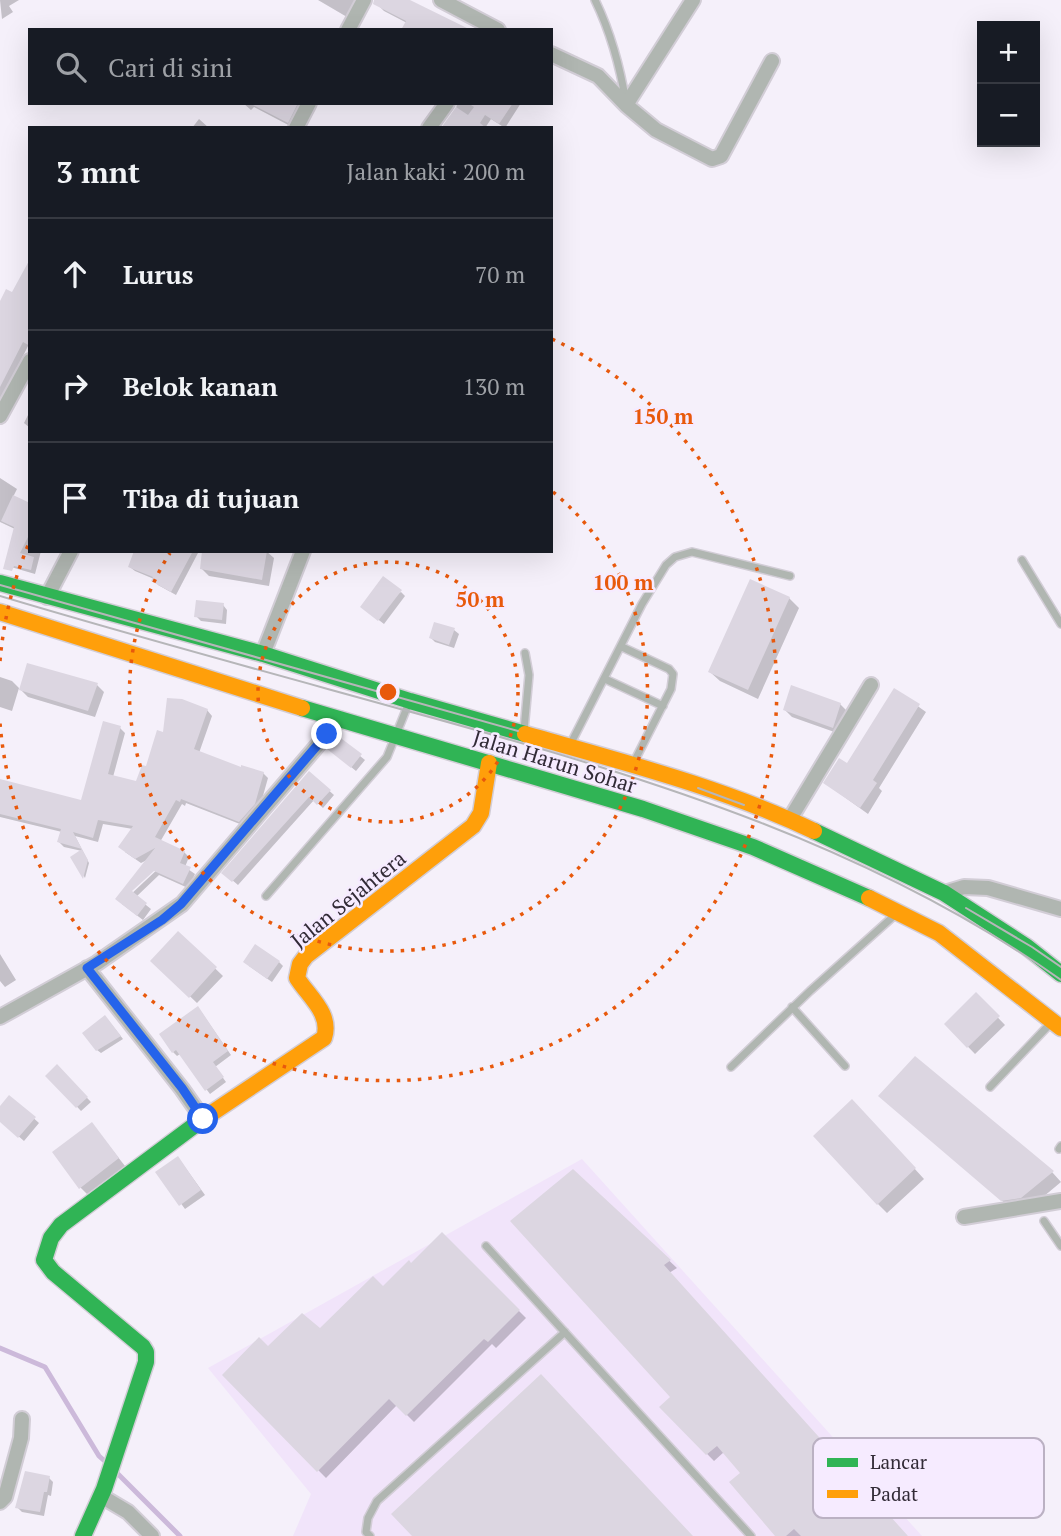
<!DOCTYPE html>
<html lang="id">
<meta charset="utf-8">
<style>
body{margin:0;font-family:"PT Serif",serif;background:#20242c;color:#f1f3f6}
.controls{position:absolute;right:21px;top:21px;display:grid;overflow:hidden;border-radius:0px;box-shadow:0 7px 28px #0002}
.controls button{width:63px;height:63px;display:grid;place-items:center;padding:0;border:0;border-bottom:2px solid #363941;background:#171b24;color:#f1f3f6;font:35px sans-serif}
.stop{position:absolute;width:21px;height:21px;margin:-16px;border:5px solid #2563eb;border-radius:50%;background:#fff}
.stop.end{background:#2563eb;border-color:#fff;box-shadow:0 2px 7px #0008}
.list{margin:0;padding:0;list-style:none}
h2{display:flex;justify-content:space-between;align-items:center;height:91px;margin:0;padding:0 28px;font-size:30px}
h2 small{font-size:23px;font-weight:400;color:#9ea1a6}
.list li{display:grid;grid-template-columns:46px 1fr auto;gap:21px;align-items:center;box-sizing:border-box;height:112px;padding:0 28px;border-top:2px solid #363941}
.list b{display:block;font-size:26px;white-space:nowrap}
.list em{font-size:23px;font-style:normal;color:#9ea1a6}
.icon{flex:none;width:38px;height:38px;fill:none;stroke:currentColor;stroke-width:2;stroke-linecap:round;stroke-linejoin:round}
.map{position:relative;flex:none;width:1061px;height:1536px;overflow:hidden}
.search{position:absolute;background:#171b24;box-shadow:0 7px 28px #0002;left:28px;top:28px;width:525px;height:77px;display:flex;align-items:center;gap:18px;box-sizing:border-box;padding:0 24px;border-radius:0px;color:#9ea1a6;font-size:26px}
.panel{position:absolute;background:#171b24;box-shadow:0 7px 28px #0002;left:28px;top:126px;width:525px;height:427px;border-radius:0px}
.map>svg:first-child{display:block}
.built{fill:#f1e4fa}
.shadow{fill:#0003;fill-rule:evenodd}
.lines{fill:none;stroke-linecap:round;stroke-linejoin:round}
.stream{stroke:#ccb9da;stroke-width:5}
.building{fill:#dcd6e1}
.lane-casing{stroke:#d2cdd6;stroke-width:10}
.street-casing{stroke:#d2cdd6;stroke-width:18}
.fast-casing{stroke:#d2cdd6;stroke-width:19}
.slow-casing{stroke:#d2cdd6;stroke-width:19}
.lane{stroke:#b0b6b1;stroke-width:7}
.street{stroke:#b0b6b1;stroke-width:14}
.fast{stroke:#30b455;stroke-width:16}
.slow{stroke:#ff9f0a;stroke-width:16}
.tram{stroke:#b6b6b9;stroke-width:2}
.route{stroke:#2563eb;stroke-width:9}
.ring{fill:none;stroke:#e8590c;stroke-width:3.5;stroke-dasharray:3.5 7}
.labels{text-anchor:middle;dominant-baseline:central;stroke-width:5;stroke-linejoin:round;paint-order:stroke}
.street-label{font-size:21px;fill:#322b37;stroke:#f6ebff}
.key{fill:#f6ebff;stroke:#bbb1c3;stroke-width:2}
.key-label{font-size:19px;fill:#322b37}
.centre{fill:#e8590c;stroke:#f6ebff;stroke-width:3.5}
.ring-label{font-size:21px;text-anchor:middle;font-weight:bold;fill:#e8590c;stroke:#f6ebff;stroke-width:5;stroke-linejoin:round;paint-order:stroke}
</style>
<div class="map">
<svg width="1061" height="1536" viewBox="0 0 1061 1536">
<rect width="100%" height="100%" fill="#f5f0fa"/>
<path class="built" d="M582,1159L922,1536H293L311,1494L208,1368Z"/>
<path class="shadow" d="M0,0H19L9,6L13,12L2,19Z
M318,0H356L347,17Z
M381,0H409L407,23L384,11L379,6Z
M243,103H307L294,128L254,107L251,110Z
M457,103H521L505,128L491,119L485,128L456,109Z
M199,119L209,128H192Z
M30,275V347L28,346L9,384L12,388L0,406V305Z
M30,411V428L24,423Z
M0,478L17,489L13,497L30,505V551H41L35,574L11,567L15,529L0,522Z
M136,551H197L198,553L176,595L158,585L154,579L135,571L130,567Z
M266,551L274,558L269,586L209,576L202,569Z
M401,592L405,596L384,624L367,611Z
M789,598L799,608L758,699L720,681L710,672Z
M223,605L227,610L226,624L201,621L196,616Z
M454,630L459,634L454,648L435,642L431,638Z
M0,677L12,681L21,690L97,685L104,692L95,717L28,697L19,688L12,711L0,707Z
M895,690L926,712L879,788L882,791L868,814L825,783L848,766Z
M840,704L847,711L840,734L792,717L785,710Z
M207,710L212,716L199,753L242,770L263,773L268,778L259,810L245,826L186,803L185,806L182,804L160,842L184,852L189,857L185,867L195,874L188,888L159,875L136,897L151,909L143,920L122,904L147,860L141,863L125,852L133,829L103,824L98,842L75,836L89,863L85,878L73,857L82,851L64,847L59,842L62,832L0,817V781L82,802L120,728L125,733L113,777L137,783L165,735ZM159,863L161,866L128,897L131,889Z
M334,753L360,756L365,760L356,771Z
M309,773L334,795L323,808L314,800L238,885L224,873Z
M178,933L223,976L197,1003L153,961Z
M0,954L16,980L5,987L0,981Z
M279,962L283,966L272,982L249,966Z
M976,995L1005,1025L975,1054L946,1024Z
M202,1013L231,1055L215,1067L226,1082L210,1094L180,1054L177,1056L173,1052Z
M108,1020L123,1039L101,1053L97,1050Z
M57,1067L91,1102L81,1111L48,1076Z
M880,1096L1052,1172L1061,1182L1031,1207L1013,1210Z
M10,1097L39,1123L24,1141L0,1120V1108Z
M862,1111L924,1179L887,1213L878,1204Z
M92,1124L125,1166L87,1194L80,1187Z
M182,1163L205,1195L185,1209L158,1172Z
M573,1171L677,1268L669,1273L906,1536H778L743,1473L724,1452L714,1461L661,1407L673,1397Z
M442,1234L526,1318L496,1348L492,1344L414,1422L397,1405L326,1478L224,1375L268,1349L320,1331L383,1288L411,1265Z
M49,1478L53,1482L51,1496L48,1495L44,1516L22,1512L17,1507Z"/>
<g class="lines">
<path class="stream" d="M0,1348L45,1367L99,1456L108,1464
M115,1471L180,1536"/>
</g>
<path class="building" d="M374,0H410L471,30H401L406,21L373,4Z
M249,103H298L288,123Z
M468,103H513L499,124L485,115L480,123L486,128H441L456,107L468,115L474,107Z
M30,259V346L23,342L0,387V301L6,289L12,292Z
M13,495L30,503V533L20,553L34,557L31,570L14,566L12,571L3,569L14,527L1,521Z
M134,551H193L171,592L151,581L153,577L128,567Z
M202,551H267L262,580L200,569Z
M383,576L402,590L378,621L360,607Z
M750,579L790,597L748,690L708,672Z
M196,600L224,603L222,620L194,617Z
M434,622L455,628L449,645L429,638Z
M27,663L98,683L88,711L19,690Z
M791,685L841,703L833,728L783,710Z
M894,688L920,704L873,780L877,783L860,808L823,783L839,758L847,763Z
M167,698L182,699L208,709L194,749L241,767V765L264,772L255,804L239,822L181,799L180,802L176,800L155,837L185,851L180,863L191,867L183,884L154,871L132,891L147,903L137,916L115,899L155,848L135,859L118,847L133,826L98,820L93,838L73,832L82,849L57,842L61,829L0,814V779L81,800L103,721L121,726L108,774L136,781L142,765L146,766L157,730L163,732Z
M338,736L362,754L351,768L327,749Z
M309,771L331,790L317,805L309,797L232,882L221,873Z
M82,849L88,860L83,879L70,857Z
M178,931L217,967L189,998L150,961Z
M255,944L280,961L267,979L243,962Z
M976,992L1000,1016L967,1048L944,1024Z
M198,1006L228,1051L213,1062L224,1077L205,1091L176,1050L172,1053L159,1034Z
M105,1015L121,1036L96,1051L82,1033Z
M915,1056L1054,1171L1021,1198L1001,1201L878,1096Z
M57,1064L88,1097L76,1108L45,1076Z
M9,1095L36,1117L18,1138L0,1122V1106Z
M852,1099L916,1168L877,1205L813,1136Z
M92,1122L119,1158L79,1189L52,1152Z
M178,1156L201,1190L179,1206L155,1172Z
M573,1169L671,1260L664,1265L908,1536H801L794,1529L786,1536H775L729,1482L740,1473L717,1446L706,1455L659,1407L670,1397L510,1221Z
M442,1232L520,1310L488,1342L484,1339L406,1416L389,1399L317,1472L222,1375L259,1337L268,1346L302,1313L320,1328L373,1276L383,1286L409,1260L411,1263Z
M541,1374L693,1536H412L391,1514Z
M25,1471L50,1476L47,1492H44L40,1512L15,1508Z"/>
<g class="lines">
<defs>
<path id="lane" d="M595,0C611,33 620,66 626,103
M1022,560L1061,624
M622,647L669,669L673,674L671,689L635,760
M605,679L663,706
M524,730L529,675L525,653
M571,743L642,604L666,565L675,557L692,552L790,576
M266,896L387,757L408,705
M792,1007L845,1066
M731,1067L810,991L896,914
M990,1087L1049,1025
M1059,1149L1061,1146
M1044,1221L1061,1246
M486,1246L751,1536
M370,1536L366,1532L368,1518L377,1501L565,1332"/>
<path id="street" d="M441,0L498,30
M348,30L364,0
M551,54L598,76L626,105L656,130L712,159L721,156L772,61
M626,105L693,0
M296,128L309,103
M429,128L447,103
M0,416L30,361
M47,597L71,551
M263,654L303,551
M790,819L871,685
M944,893L964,887L988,888L1061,909
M87,968L182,1089L203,1119
M0,1017L97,963L182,904L340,719
M964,1217L1061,1201
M101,1496L128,1512L152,1536
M0,1502L5,1497L21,1438L22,1419"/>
<path id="fast" d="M0,583L263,654L410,701L525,734
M302,708L643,809L753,847L869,898
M814,831L944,893L1027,947L1061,974
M83,1536L104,1489L146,1362V1352L143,1347L53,1272L44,1260L51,1238L61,1225L203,1119"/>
<path id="slow" d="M0,612L302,708
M525,734C622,762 722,787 814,831
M869,898L939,933L1061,1028
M203,1119L324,1038C332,1014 309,997 297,978L300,964L306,956L473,826L481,813L489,763"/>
</defs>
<use href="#lane" class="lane-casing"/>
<use href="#street" class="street-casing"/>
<use href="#fast" class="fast-casing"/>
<use href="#slow" class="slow-casing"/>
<use href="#lane" class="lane"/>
<use href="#street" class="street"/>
<use href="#fast" class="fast"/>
<use href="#slow" class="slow"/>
<path class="tram" d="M0,585L518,731
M0,596C143,639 289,678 433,718C652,779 874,847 1061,980
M698,788L744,805
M966,908L1032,947L1061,967"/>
</g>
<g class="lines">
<path class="route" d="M203,1119L182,1088L87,968L162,920L181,904L327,734"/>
</g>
<g class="ring">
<circle cx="388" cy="692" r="130"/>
<path d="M553 492A259 259 0 1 1 170 553"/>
<path d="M0 661A389 389 0 0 1 29 543M552 339A389 389 0 1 1 0 723"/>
</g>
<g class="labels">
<g class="street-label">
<text transform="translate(555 761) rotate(17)">Jalan Harun Sohar</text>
<text transform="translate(348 899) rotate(-39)">Jalan Sejahtera</text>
</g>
</g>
<rect x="813" y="1438" width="231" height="80" rx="10" class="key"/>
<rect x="827" y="1458" width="31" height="9" fill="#30b455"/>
<rect x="827" y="1490" width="31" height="8" fill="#ff9f0a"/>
<g class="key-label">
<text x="870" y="1469">Lancar</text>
<text x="870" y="1501">Padat</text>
</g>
<circle cx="388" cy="692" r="10" class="centre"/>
<g class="ring-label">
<text x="663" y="424">150 m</text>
<text x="623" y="590">100 m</text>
<text x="480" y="607">50 m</text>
</g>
</svg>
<div class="controls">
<button>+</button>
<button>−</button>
</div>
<div class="stop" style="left:203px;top:1119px"></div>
<div class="stop end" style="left:327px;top:734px"></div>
<div class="search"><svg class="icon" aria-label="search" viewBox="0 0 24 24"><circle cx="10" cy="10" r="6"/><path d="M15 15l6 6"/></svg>Cari di sini</div>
<section class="panel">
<h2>3 mnt<small>Jalan kaki · 200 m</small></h2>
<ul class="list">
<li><svg class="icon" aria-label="ahead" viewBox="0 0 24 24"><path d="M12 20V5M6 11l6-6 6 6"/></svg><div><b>Lurus</b></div><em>70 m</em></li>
<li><svg class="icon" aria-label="right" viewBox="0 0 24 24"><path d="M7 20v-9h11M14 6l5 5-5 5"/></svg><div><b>Belok kanan</b></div><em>130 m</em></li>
<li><svg class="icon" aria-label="arrive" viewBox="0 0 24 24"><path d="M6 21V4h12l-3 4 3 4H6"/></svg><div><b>Tiba di tujuan</b></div></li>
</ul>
</section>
</div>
